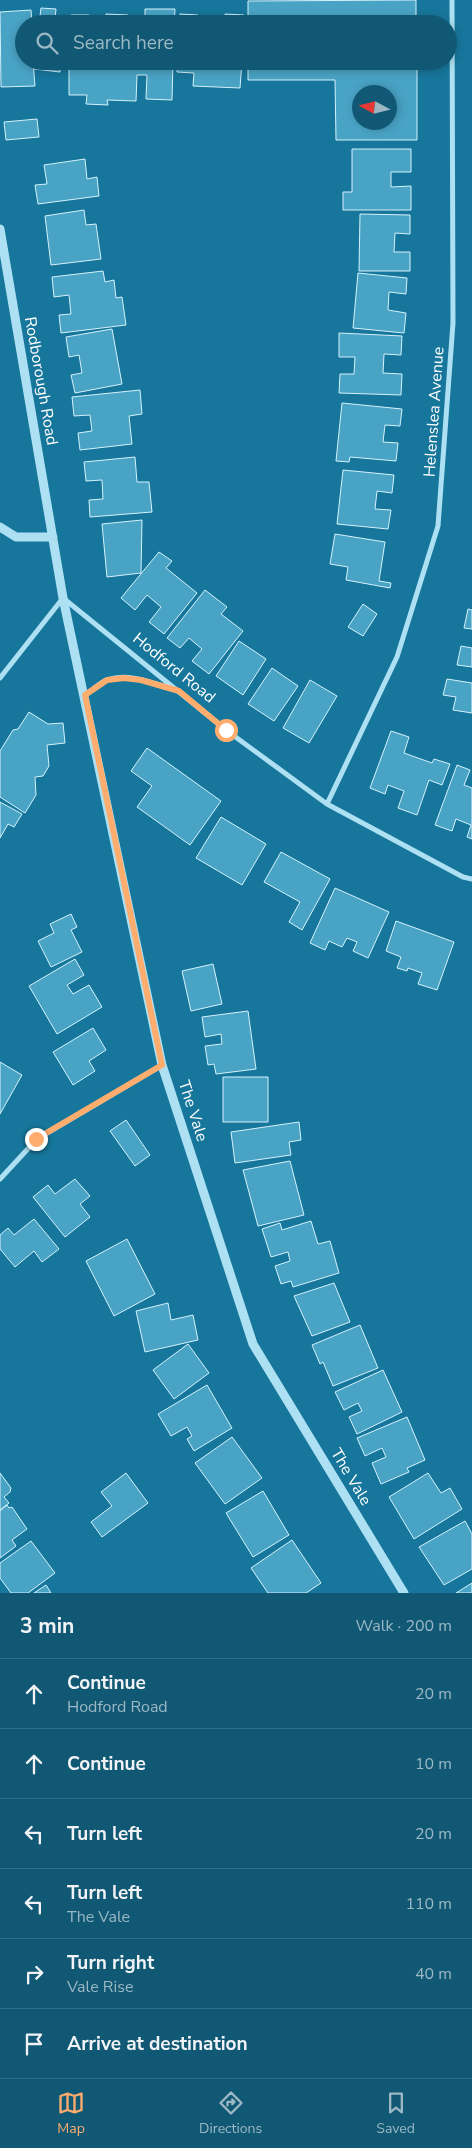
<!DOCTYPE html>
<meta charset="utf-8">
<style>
body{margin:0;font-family:"Nunito Sans",sans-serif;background:#1e617c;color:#f1f3f6}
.compass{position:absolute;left:352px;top:85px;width:45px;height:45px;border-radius:50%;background:#115874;box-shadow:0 2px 8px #0003;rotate:277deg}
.stop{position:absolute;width:15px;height:15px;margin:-11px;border:4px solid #ffad6f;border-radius:50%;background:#fff}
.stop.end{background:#ffad6f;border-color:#fff;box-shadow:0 1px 5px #0008}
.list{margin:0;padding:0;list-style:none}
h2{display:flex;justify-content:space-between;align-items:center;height:65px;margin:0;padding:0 20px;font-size:21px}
h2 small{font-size:16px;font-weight:400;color:#9cb8c5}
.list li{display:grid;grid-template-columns:32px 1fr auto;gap:15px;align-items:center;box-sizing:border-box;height:70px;padding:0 20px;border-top:1px solid #306e86}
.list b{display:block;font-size:19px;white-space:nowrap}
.list p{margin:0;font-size:16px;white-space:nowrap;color:#9cb8c5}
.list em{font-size:16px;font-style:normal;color:#9cb8c5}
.icon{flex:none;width:28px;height:28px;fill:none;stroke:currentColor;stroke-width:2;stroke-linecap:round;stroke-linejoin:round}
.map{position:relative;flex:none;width:472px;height:1593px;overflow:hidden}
.search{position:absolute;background:#115874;box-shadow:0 2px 8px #0003;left:15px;right:15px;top:15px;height:55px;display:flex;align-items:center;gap:12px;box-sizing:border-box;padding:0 18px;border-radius:28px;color:#9cb8c5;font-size:19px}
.sheet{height:485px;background:#115874}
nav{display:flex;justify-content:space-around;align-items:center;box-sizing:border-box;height:70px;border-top:1px solid #306e86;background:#115874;font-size:14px;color:#9cb8c5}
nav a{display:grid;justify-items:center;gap:2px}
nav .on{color:#ffad6f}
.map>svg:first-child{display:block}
.building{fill:#49a3c5;stroke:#d5f2fc;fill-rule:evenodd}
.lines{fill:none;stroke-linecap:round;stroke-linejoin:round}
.minor{stroke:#ade0f2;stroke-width:5}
.tertiary{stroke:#ade0f2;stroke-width:9}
.route{stroke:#ffad6f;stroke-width:6}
.labels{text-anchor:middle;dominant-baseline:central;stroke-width:5;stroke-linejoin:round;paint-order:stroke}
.street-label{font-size:16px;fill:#fff;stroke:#17769b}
</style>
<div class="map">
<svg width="472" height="1593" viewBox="0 0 472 1593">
<rect width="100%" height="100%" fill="#17769b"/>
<path class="building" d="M416,0V24H248V1Z
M41,8L56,9L55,19L66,20L65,24H39Z
M145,9H175L174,24H145Z
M31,10L32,24H24V61H33L35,86L1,87L0,12Z
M106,14L128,15V24H71V15H89V22H106Z
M180,14L198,15V24H180Z
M225,14L244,15L243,24H225Z
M35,61H61L60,72L34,69Z
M69,61H173L172,100L146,99L147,75H137L136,101L107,100L108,105L86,104L87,95H69Z
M178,61H242L240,88L193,86L194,73L177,72Z
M248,61H417V140H336L335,80H248ZM360,92H390V122H360Z
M37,119L39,137L6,140L4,122Z
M352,149H411V172H391V187L411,186V210H343V192H352Z
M85,159L87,179L97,177L99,196L38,204L35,185L47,184L44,165Z
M84,210L86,225L96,224L101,259L51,265L45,216Z
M360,214L410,215V234L395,233L394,252H410V271H359Z
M103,271L105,282L114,280L116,298L122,297L126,325L61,333L59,315L71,314L69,295L54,297L52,277Z
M358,273L407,278L406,294L389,292L388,310L406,313L404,333L353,328Z
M112,329L122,384L75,393L71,375L82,373L79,355L69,357L66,337Z
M339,333L402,336L401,355L384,354L383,373L402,374L401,395L339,393L340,374H354L355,357H339Z
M140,390L142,414L129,416L132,444L80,450L78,433L92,431L90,415L74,416L72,397Z
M342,403L402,409L400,426L385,425L383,442L398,443L396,461L350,457L349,462L336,461Z
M135,457L137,482H149L152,512L90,517L89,500L103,499L102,480L86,481L84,462Z
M343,470L394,475L392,493L377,491L375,509L391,510L388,529L337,524Z
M142,520L141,573L107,577L102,524Z
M335,534L385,542L379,581L391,583L390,588L346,580L348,567L330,564Z
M159,552L172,561L166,568L197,593L164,634L149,622L161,607L147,595L135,610L121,598Z
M205,590L227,607L221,614L243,631L209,674L192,661L202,649L189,638L180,648L167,638Z
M363,604L377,614L363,636L348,627Z
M468,609L472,610V629L464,628Z
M239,641L266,659L243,695L216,676Z
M461,646L472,648V667L457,665Z
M272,668L298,686L274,721L248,704Z
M447,679L472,683V713L453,710L456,697L443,695Z
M310,680L337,696L309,743L283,728Z
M29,712L48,724L63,723L65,743L47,745L49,766L43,776L35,777L36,795L25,813L0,797V751L13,730L18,729Z
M391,731L409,737L404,753L432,763L434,759L450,764L442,785L429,780L417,815L398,808L404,791L388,785L385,794L370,788Z
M147,748L221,801L190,845L137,807L152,786L131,771Z
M457,765L470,770L464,785L472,788V839L467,837L471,825L456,819L452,831L435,825Z
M0,802L22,814L14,827L8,824L0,838Z
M221,817L266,844L242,885L196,858Z
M281,852L330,879L302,930L289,922L300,902L264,882Z
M335,888L389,912L368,958L353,951L357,942L347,938L342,947L329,941L325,950L310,943Z
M71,914L77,927L71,930L82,952L51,967L38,941L54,933L50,924Z
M396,921L454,942L437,990L418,984L422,973L408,968L407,971L397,968L401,957L386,951Z
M75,959L84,975L67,985L73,994L89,985L102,1007L57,1034L29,986Z
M213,964L222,1004L191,1011L182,971Z
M248,1011L256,1069L216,1074L214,1064L208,1065L205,1046L222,1044L221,1034L205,1037L202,1017Z
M93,1028L106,1050L89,1061L95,1071L73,1085L53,1052Z
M0,1062L22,1075L0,1114Z
M223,1077H268V1122H223Z
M126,1120L150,1155L135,1166L110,1131Z
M299,1122L301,1140L289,1142L291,1155L235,1163L231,1132Z
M290,1161L304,1215L258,1226L243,1170Z
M75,1179L90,1196L80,1204L90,1217L65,1237L33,1197L48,1185L55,1194Z
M34,1219L59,1249L42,1262L34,1251L15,1267L0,1249V1235L8,1228L14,1235Z
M311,1221L318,1244L330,1241L339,1273L293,1287L291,1281L281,1284L275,1266L290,1261L288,1252L271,1257L262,1229L280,1223L282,1230Z
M127,1239L155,1294L114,1316L86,1261Z
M334,1283L350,1322L312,1336L294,1296Z
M168,1303L171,1320L193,1315L198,1340L145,1352L136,1311Z
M360,1325L378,1368L333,1386L323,1362L320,1364L312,1345Z
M188,1344L209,1373L174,1399L153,1370Z
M383,1370L402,1412L357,1434L349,1417L362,1411L358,1403L344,1410L335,1392Z
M207,1385L232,1428L194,1451L187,1439L192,1436L187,1427L171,1436L158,1414Z
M407,1417L425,1460L407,1468L409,1472L381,1484L372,1463L386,1457L382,1448L365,1456L357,1438Z
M232,1437L262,1478L225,1504L195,1463Z
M0,1473L11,1488L10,1492L4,1497L9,1503L0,1510Z
M126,1473L148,1503L102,1537L91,1522L112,1506L101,1492Z
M428,1473L441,1493L450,1488L462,1509L414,1539L389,1497Z
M263,1491L289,1535L253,1557L226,1513Z
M7,1505L9,1508L12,1507L27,1529L12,1540L16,1546L0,1558V1511Z
M465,1521L472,1534V1569L444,1585L419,1547Z
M292,1540L321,1583L306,1593H268L251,1568Z
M31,1541L55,1573L28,1593H11L0,1578V1563Z
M472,1583V1593H456Z
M46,1585L51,1593H34Z"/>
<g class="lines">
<path class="minor" d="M0,678L63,598L226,730L327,804L463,877L472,879
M85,695C92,691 100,682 107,680C129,672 155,684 176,690
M327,804L397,657L438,526L453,323L452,0
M0,1179L37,1139L162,1065"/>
<path class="tertiary" d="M0,229L63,598L162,1065L253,1344L404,1593
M0,527L16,537H53"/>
</g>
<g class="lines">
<path class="route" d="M36,1139L162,1065L85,695L107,680L124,678L141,680L179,691L226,730"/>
</g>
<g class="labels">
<g class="street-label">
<text transform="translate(41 381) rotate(80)">Rodborough Road</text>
<text transform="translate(434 412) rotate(-86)">Helenslea Avenue</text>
<text transform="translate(174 668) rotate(39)">Hodford Road</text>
<text transform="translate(193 1111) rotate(72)">The Vale</text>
<text transform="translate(351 1477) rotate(59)">The Vale</text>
</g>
</g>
</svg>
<svg class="compass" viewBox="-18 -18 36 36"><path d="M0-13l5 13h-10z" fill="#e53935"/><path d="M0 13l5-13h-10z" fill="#9cb8c5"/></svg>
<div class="stop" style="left:226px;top:730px"></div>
<div class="stop end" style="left:36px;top:1139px"></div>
<div class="search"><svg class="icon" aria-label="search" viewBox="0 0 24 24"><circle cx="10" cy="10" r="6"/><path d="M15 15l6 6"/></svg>Search here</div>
</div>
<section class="sheet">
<h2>3 min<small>Walk · 200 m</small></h2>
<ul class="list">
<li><svg class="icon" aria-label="ahead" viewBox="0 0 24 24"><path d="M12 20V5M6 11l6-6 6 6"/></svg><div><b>Continue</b><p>Hodford Road</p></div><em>20 m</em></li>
<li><svg class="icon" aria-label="ahead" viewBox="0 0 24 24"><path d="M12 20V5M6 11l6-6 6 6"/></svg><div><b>Continue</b></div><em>10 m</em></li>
<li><svg class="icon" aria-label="left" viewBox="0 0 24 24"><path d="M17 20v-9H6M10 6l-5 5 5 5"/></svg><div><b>Turn left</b></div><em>20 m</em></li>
<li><svg class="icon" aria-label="left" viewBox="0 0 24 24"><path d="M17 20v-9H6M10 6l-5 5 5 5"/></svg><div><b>Turn left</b><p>The Vale</p></div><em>110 m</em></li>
<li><svg class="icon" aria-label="right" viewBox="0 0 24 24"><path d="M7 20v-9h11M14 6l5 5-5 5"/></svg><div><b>Turn right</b><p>Vale Rise</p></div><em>40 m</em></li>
<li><svg class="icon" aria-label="arrive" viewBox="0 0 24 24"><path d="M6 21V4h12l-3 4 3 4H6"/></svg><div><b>Arrive at destination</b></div></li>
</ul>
</section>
<nav>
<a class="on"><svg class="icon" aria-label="map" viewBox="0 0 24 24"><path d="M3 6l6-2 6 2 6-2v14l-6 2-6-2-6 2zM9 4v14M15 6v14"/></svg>Map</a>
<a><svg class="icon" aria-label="directions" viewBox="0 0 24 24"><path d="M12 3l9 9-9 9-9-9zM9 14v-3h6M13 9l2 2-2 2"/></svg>Directions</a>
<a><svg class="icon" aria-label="saved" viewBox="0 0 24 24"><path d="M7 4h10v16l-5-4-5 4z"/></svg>Saved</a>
</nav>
